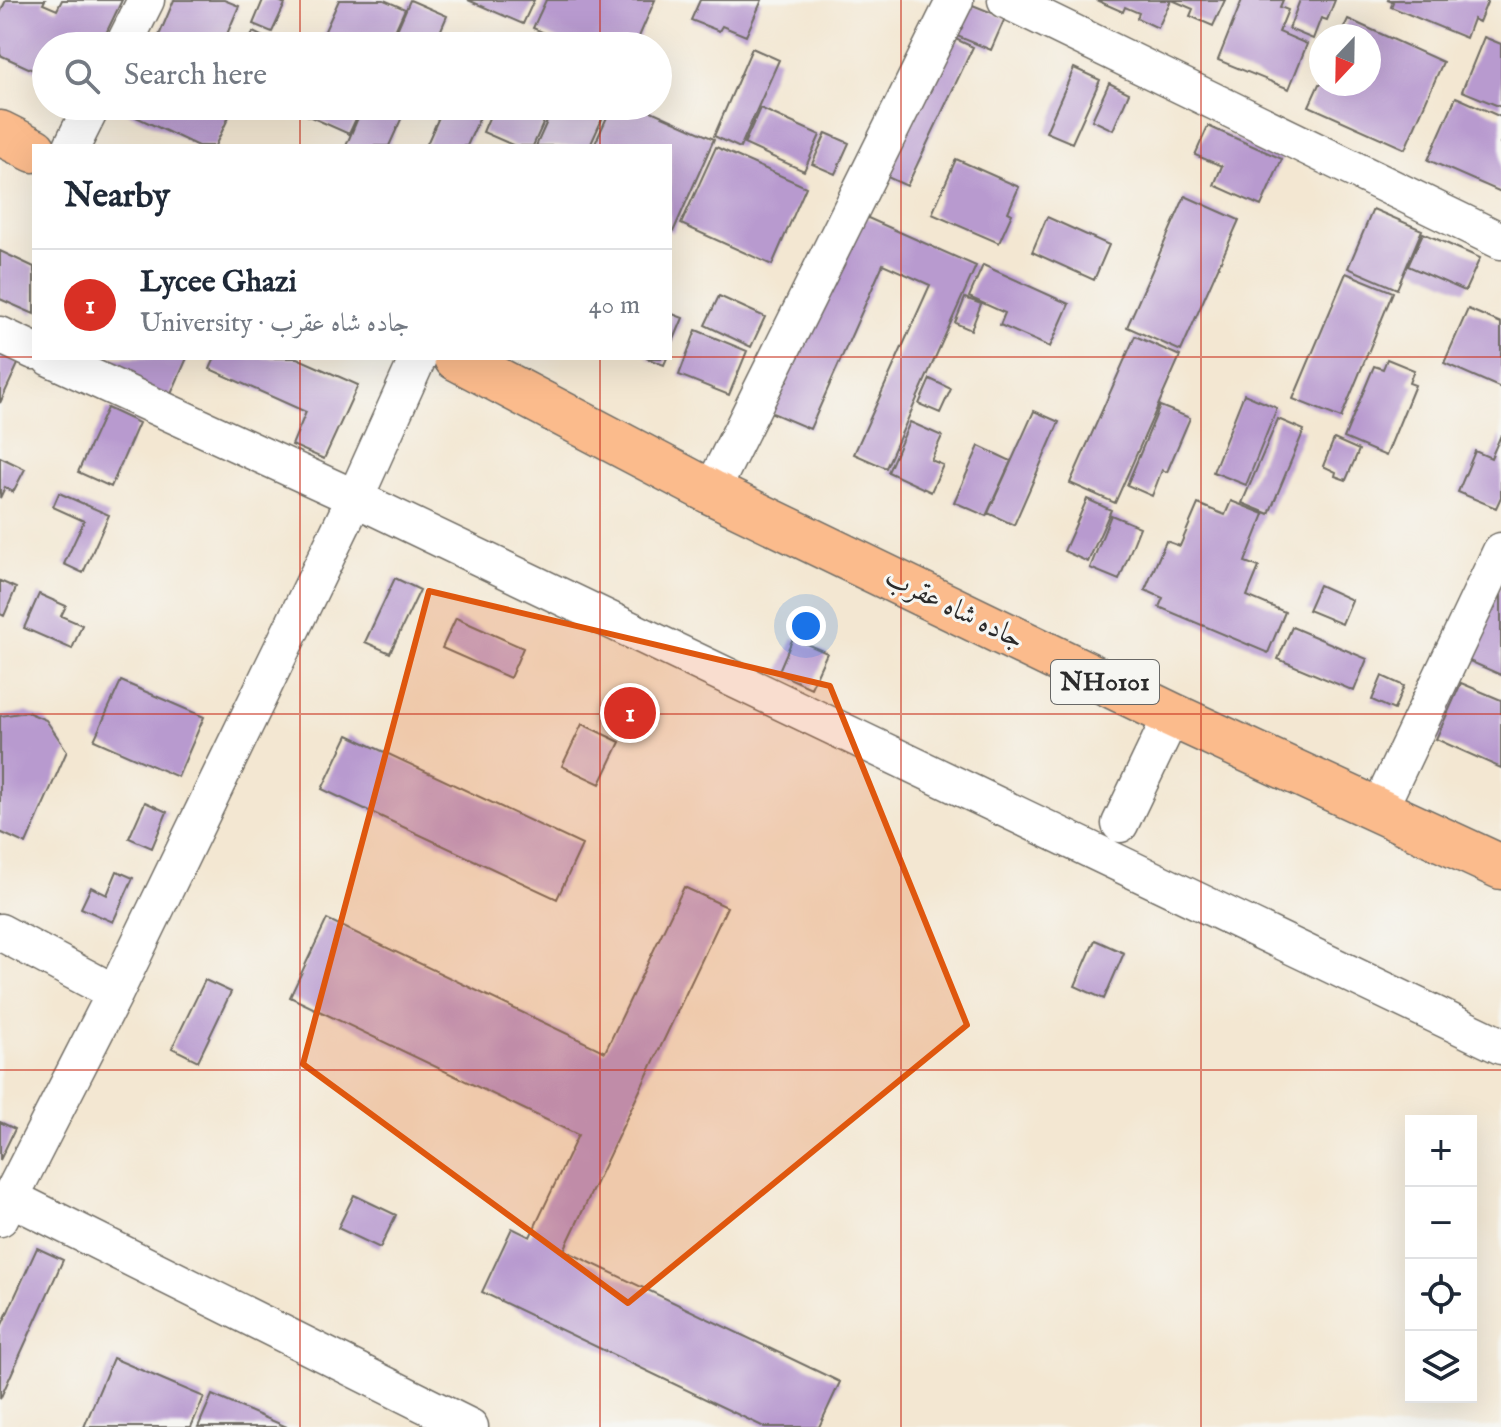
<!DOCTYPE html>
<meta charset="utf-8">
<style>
body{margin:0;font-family:"IM FELL English",Amiri,serif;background:#f2f2f3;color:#1f2937}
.controls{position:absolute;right:24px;bottom:24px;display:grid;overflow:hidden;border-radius:0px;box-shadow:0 8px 32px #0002}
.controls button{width:72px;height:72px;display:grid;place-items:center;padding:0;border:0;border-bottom:2px solid #e0e1e3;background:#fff;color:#1f2937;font:40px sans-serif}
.compass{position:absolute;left:1309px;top:24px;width:72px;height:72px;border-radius:50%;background:#fff;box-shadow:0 8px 32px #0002;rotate:202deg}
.you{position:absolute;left:806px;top:626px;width:28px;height:28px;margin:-20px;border:6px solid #fff;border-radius:50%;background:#1a73e8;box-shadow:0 0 0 12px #1a73e833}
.badge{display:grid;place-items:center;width:52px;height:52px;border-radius:50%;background:#d93025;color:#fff;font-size:26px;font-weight:700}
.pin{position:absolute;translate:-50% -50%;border:4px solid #fff;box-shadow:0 2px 8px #0006}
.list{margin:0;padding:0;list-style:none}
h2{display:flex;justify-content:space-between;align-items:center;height:104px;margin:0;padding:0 32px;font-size:34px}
h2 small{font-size:26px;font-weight:400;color:#747a83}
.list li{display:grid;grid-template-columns:52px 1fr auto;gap:24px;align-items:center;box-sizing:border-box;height:112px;padding:0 32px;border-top:2px solid #e0e1e3}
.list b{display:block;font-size:30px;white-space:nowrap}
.list p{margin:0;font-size:26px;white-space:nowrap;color:#747a83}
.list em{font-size:26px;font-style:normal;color:#747a83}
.icon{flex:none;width:44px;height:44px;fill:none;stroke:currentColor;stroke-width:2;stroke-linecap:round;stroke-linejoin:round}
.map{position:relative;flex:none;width:1501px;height:1427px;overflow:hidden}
.search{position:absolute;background:#fff;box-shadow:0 8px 32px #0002;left:32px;top:32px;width:640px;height:88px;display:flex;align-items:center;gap:20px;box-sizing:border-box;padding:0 28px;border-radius:44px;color:#747a83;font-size:30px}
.panel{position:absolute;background:#fff;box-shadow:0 8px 32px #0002;left:32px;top:144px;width:640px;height:216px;border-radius:0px}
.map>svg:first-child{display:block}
.building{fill:#b89acf}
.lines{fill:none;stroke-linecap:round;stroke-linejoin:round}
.minor-casing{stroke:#716d65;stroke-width:39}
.highway-casing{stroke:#716d65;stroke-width:47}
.minor{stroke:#fff;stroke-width:36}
.highway{stroke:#fbbb8c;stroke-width:44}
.marked{fill:#df570e;fill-opacity:0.2;stroke:#df570e;stroke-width:6;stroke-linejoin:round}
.grid{fill:none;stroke:#c8321e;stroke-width:2;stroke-opacity:0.55}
.labels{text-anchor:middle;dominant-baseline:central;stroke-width:6;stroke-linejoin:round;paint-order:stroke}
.shield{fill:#f6f6f2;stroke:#686867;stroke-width:2}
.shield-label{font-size:26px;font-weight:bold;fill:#2b2b2b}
.street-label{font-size:28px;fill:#2b2b2b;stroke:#f6f6f2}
</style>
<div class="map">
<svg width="1501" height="1427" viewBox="0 0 1501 1427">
<rect width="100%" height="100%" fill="#f6f6f2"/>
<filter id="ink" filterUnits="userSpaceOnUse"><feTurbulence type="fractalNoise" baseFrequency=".0125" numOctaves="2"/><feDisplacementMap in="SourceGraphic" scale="16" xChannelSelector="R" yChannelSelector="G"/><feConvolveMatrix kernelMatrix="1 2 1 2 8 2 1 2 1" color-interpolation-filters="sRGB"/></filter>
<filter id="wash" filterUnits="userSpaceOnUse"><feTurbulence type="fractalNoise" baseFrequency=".006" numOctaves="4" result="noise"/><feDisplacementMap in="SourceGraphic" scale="32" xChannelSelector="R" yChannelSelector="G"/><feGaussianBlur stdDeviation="1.8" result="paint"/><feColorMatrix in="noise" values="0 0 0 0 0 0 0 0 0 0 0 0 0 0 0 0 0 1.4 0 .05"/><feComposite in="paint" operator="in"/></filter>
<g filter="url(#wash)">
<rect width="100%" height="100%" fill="#f3e7d2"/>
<g id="blocks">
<path class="building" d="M6,0H45L43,4L57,10L62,0H122L100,46H46V76L0,55V13Z
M174,0H224L239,6L222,46H176L158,38Z
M263,0H277L285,4L272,32L253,24Z
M339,0H384L405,9L388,46H318Z
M410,0L447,16L434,46H390Z
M468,0H534L523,24Z
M546,0H655L635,46H574L533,28Z
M700,0H762L746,36L722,26L719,31L691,20Z
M1096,0H1171L1158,28L1137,18L1139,13L1125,7L1123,12Z
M1172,0H1225L1213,26L1190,16L1193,9Z
M1242,0H1283L1280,7L1288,10L1279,32L1307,44L1289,89L1218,60Z
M1300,0H1335L1327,20L1321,18L1313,39L1289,29Z
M1387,0H1488L1479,22L1473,19L1466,38L1391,7L1393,2Z
M970,4L1005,18L991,50L957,36Z
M1348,19L1443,62L1405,149L1309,106L1319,84H1369V36H1340Z
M253,32L273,42L271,46H247Z
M478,32L510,46H472Z
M949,36L973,47L907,186L883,175Z
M1484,37L1501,44V107L1462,91Z
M752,48L779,60L740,148L714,136Z
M1074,68L1100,80L1072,143L1046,132Z
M1109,83L1129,93L1113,130L1092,120Z
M1456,97L1501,117V192L1428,160Z
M123,106H234L215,146H198L121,110Z
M286,106H362L349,134Z
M363,106H407L389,146H346Z
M444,106H485L467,146H426Z
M494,106H551L533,146H515L483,132Z
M554,106H608L590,146H536Z
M612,106H640L714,139L673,232L670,231V146H594Z
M760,108L820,135L804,171L744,144Z
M1208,126L1282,159L1261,206L1214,185L1222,166L1195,155Z
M826,133L849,143L835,174L812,164Z
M716,147L806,187L772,265L681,224Z
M956,159L1019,187L1008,212L1012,214L999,243L932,214Z
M1185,196L1239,220L1181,351L1127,327Z
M1373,209L1422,230L1397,289L1348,268Z
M859,214L976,266L886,468L854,454L930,285L883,264L810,429L770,412Z
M1047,217L1109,245L1094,280L1032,252Z
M1423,233L1480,258L1465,291L1408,266Z
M0,251L34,267V314L0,299Z
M983,265L1069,304L1050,347L1000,325L1005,313L969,297Z
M1346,273L1393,292L1341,418L1293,399Z
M719,296L765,317L751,347L705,325Z
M965,298L981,304L971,330L955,323Z
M1468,309L1501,323V388L1444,363Z
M670,313L683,318L670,349Z
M696,330L747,351L729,395L679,375Z
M1135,336L1180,356L1115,503L1070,483Z
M0,353L19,362L0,403Z
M94,358H187L168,401L90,366Z
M215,358H297L358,385L324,459L292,445L306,412L210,369Z
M646,358H667L664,365Z
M1387,359L1414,370L1409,383L1415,385L1386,456L1344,438L1374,366L1383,369Z
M930,379L951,389L940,413L919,404Z
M1244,394L1277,408L1246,485L1213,472Z
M1160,406L1190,418L1167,472L1162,470L1152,496L1127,485Z
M107,408L139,423L111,487L78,472Z
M1034,411L1059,422L1014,525L988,513Z
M1278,419L1304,430L1269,514L1242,503Z
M910,422L942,436L931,460L943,465L931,492L888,472Z
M1501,435V497L1496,508L1458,492L1475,451L1491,458Z
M1334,439L1359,450L1346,480L1335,476L1336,472L1323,466Z
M979,446L1011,461L986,516L954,502Z
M0,457L25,469L13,492L5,487L0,498Z
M59,493L109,515L83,573L64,564L84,521L53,507Z
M1087,499L1111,510L1088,562L1064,551Z
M1231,501L1264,514L1245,562L1259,567L1247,596L1285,612L1268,653L1159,607L1163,598L1145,590L1166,541L1180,546L1198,504L1225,515Z
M1111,515L1140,527L1119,580L1090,568Z
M395,578L420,590L390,653L365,642Z
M0,581L16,588L4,616L0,614Z
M1501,583V675L1467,660Z
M1319,585L1352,600L1342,624L1308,610Z
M39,594L66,606L61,616L82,625L72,649L24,628Z
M456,618L523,648L510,678L442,648Z
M1292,627L1367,659L1354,691L1278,659Z
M793,638L827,653L811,688L778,673Z
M1382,676L1404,686L1394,710L1372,700Z
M121,681L204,717L178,777L94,740Z
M1461,683L1501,700V768L1436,739Z
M27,712L46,720L67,751L26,844L0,832V716Z
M582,724L620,742L600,784L562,766Z
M348,735L582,845L557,899L322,789Z
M145,802L167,812L152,848L129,838Z
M117,871L133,878L113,922L81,908L91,887L107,895Z
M684,887L727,907L564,1250L840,1382L819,1427H764L482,1292L512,1228L530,1237L578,1135L290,997L327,919L605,1052Z
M1095,940L1124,953L1104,999L1075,986Z
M205,980L231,992L198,1061L172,1048Z
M0,1122L15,1129L0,1160Z
M354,1195L396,1215L380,1248L338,1228Z
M37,1248L63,1260L0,1399V1329Z
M113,1358L204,1397L191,1427H84Z
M212,1395L287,1427H198Z"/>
</g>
</g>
<g filter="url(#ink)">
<use href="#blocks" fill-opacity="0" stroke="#716d65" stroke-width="2"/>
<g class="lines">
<defs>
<path id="minor" d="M1006,0L1501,241
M123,46L146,0
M72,146L92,106
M0,335L34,351
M50,358L355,498L1501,1046
M711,492L955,0
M1379,809L1501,551
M1120,824L1172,715
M0,932L115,993
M9,1197L470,1427
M0,1218L115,993L355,498L418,358"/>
<path id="highway" d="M0,133L34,150
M456,358L711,492L1172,715L1501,867"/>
</defs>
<use href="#minor" class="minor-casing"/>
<use href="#highway" class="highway-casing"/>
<use href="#minor" class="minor"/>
<use href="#highway" class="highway"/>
</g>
</g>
<path class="marked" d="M429,591L830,686L967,1025L628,1303L303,1064Z"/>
<path class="grid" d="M300,0V46M600,0V46M901,0V1427M1201,0V1427M300,106V146M600,106V146M0,357H34M670,357H1501M300,358V1427M600,358V1427M0,714H1501M0,1070H1501"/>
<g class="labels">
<rect class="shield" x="1051" y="660" width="108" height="44" rx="6"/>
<g class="shield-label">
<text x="1105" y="682">NH0101</text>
</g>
<g class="street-label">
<text transform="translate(954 609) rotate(26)">جاده شاه عقرب</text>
</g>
</g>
</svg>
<div class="controls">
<button>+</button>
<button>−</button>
<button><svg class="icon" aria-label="locate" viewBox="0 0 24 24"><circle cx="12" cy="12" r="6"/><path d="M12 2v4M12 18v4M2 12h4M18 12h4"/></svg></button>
<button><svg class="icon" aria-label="layers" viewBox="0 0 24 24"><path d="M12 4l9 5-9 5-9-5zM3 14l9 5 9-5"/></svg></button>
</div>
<svg class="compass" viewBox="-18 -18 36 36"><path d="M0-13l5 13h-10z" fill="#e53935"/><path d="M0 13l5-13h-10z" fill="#747a83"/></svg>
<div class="you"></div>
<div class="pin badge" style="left:630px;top:713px">1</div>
<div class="search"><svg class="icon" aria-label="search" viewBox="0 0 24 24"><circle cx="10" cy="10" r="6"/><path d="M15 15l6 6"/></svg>Search here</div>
<section class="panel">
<h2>Nearby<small></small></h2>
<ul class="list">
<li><span class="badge">1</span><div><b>Lycee Ghazi</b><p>University · جاده شاه عقرب</p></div><em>40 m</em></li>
</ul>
</section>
</div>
